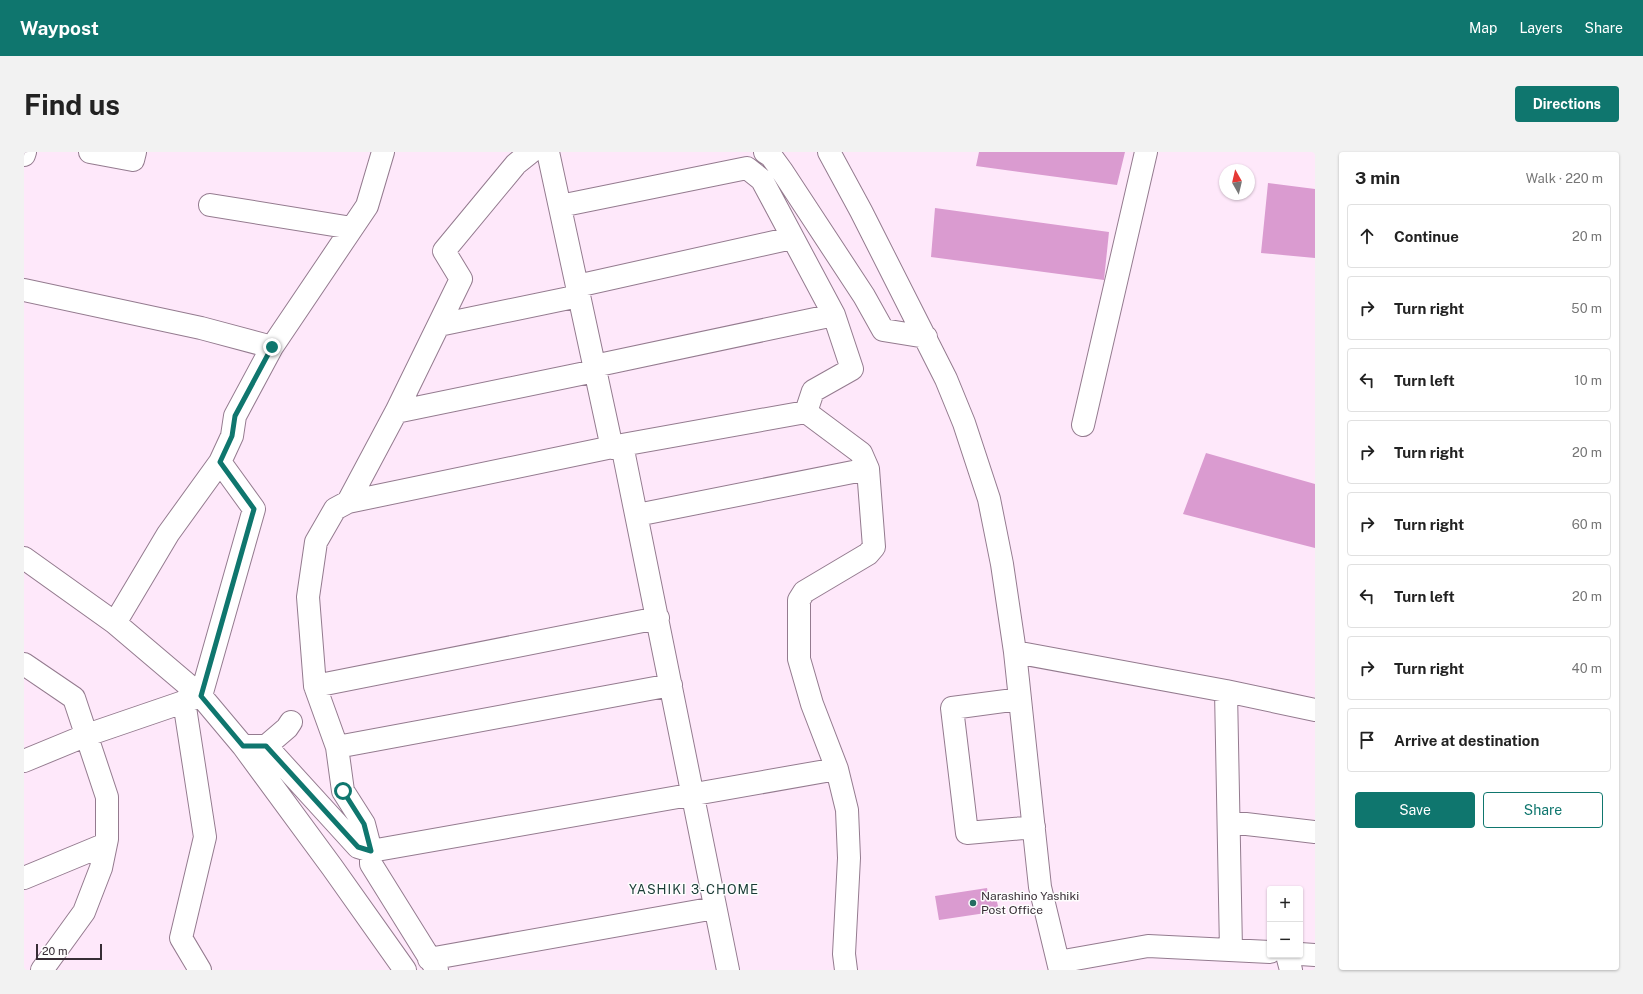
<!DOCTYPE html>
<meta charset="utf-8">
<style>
body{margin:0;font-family:"Public Sans",sans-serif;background:#f2f2f2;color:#222}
.controls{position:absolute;right:12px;bottom:12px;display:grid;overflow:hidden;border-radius:4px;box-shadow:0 1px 3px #0004}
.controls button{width:36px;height:36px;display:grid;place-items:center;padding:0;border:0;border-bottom:1px solid #e0e0e0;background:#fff;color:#222;font:20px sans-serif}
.compass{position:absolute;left:1195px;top:12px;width:36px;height:36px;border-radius:50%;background:#fff;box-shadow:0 1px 3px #0004;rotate:352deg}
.scale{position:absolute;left:12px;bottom:10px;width:66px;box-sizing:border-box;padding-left:4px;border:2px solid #372d35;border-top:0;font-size:11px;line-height:14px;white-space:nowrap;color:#372d35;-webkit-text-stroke:3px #fdfdfd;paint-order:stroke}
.stop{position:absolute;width:12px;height:12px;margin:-9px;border:3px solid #0f766e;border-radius:50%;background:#fff}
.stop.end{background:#0f766e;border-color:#fff;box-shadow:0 1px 4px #0008}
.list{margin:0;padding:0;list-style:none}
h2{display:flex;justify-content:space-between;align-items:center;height:52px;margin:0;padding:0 16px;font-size:17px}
h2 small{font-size:13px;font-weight:400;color:#767676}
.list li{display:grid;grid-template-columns:26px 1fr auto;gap:12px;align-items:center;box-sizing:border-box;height:64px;margin:0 8px 8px;padding:0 8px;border:1px solid #e0e0e0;border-radius:4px}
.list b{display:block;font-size:15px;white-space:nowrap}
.list em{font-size:13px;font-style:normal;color:#767676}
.actions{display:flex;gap:8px;padding:12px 16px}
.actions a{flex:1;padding:9px 0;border:1px solid #0f766e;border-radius:4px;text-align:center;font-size:14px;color:#0f766e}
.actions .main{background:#0f766e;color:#fff}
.icon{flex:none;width:22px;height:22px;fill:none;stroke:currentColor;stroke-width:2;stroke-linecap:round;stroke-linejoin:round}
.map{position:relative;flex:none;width:1291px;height:818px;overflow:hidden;border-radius:4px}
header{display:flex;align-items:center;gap:24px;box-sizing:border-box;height:56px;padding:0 20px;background:#0f766e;color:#fff}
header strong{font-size:19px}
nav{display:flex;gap:22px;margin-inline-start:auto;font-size:14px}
.intro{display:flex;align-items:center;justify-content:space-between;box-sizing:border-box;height:96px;padding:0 24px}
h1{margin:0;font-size:28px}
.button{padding:10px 18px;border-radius:4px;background:#0f766e;color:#fff;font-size:14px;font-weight:700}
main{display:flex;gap:24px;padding:0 24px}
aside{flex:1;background:#fff;border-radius:4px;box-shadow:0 1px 3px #0004}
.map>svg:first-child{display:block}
.building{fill:#da9bd0}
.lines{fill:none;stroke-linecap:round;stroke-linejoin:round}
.minor-casing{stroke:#947b8f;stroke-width:24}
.minor{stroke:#fff;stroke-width:22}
.route{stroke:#0f766e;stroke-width:5}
.poi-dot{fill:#246c62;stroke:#fdfdfd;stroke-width:1.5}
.labels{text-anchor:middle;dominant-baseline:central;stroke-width:3;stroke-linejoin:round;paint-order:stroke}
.poi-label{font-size:12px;fill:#372d35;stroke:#fdfdfd;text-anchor:start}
.neighbourhood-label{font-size:13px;letter-spacing:1px;fill:#193a35;stroke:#fdfdfd}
</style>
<header>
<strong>Waypost</strong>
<nav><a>Map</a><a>Layers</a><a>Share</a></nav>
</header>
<div class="intro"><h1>Find us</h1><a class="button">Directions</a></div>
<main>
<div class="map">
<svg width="1291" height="818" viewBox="0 0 1291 818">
<rect width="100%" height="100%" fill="#fee8fa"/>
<path class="building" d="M955,0H1101L1093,33L952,14Z
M1244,31L1291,37V106L1237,101Z
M911,56L1085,80L1080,128L907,105Z
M1182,301L1291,332V396L1159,362Z
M963,736L965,746L972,745L975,759L915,768L911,744Z"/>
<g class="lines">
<defs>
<path id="minor" d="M66,0L109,8L111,0
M524,0L588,296
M741,0L747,4L758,19L840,144L859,178L902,185
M805,0L837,59L922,227L940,271L965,347L978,412L991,500L1016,735L1036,818
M0,3L1,0
M186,53L328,76
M536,54L723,16L738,28L810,163L828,217L789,239L782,260
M553,134L768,86
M0,138L177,176L248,195
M415,173L555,144
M570,214L810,163
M372,260L571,219
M1059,273L1122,0
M598,293L704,818
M324,350L372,260L437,127L420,99L492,12L507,0
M613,363L844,317
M0,406L91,471L177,544L219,594L308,715L381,818
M91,471L144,382L196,310L208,284L211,264L248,195L343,54L359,0
M991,500L1202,539L1291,558
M0,512L50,546L83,645V687L77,716L60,760L18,818
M291,534L634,466
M1202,539L1207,798
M996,547L928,556L943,681L1010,675
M160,549L181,685L157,786L176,818
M219,594H242L334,695L347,699L813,617
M242,594L263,576L267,570
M313,595L647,533
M0,609L63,583L177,544L230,357L196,310
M1205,670L1291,680
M0,726L82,692
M1276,802L1291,803
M1263,803L1267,818
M405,807L691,756
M1034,810L1124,794L1246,800
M413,818L347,712V699L340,672L319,639L313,595L291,534L284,445L292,390L311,357L324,350L598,293L782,260L837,301L844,317L850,395L844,402L780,440L775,448V507L788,552L813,617L823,658L825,706L820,802L822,818"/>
</defs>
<use href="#minor" class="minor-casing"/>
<use href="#minor" class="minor"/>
</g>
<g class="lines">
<path class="route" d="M248,195L211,264L208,284L196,310L230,357L177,544L219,594H242L334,695L347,699L340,672L319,639"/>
</g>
<circle class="poi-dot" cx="949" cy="751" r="4"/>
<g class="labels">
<g class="poi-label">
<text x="957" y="744">Narashino Yashiki<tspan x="957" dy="14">Post Office</tspan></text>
</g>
<g class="neighbourhood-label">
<text x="670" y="737">YASHIKI 3-CHOME</text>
</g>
</g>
</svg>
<div class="controls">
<button>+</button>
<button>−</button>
</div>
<svg class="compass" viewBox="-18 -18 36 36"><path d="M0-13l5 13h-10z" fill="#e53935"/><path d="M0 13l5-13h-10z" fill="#767676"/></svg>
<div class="scale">20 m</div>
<div class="stop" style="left:319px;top:639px"></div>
<div class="stop end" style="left:248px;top:195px"></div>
</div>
<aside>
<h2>3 min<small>Walk · 220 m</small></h2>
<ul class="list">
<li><svg class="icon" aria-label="ahead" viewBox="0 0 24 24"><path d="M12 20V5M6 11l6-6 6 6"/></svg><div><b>Continue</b></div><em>20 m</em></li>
<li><svg class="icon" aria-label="right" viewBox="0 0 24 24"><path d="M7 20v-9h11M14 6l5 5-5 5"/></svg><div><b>Turn right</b></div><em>50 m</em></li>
<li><svg class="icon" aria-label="left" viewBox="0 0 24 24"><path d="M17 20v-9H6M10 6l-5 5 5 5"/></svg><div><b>Turn left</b></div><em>10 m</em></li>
<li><svg class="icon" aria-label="right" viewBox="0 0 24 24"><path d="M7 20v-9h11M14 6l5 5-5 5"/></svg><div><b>Turn right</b></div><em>20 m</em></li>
<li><svg class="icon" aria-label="right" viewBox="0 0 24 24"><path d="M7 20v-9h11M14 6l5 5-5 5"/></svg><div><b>Turn right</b></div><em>60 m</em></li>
<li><svg class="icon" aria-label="left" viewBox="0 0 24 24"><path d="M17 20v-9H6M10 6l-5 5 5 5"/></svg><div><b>Turn left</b></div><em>20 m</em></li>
<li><svg class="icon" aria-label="right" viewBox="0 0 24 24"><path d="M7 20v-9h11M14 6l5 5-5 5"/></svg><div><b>Turn right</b></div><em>40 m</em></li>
<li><svg class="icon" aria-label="arrive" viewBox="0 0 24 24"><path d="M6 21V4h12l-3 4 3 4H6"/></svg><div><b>Arrive at destination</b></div></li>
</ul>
<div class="actions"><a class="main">Save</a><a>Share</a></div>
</aside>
</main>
